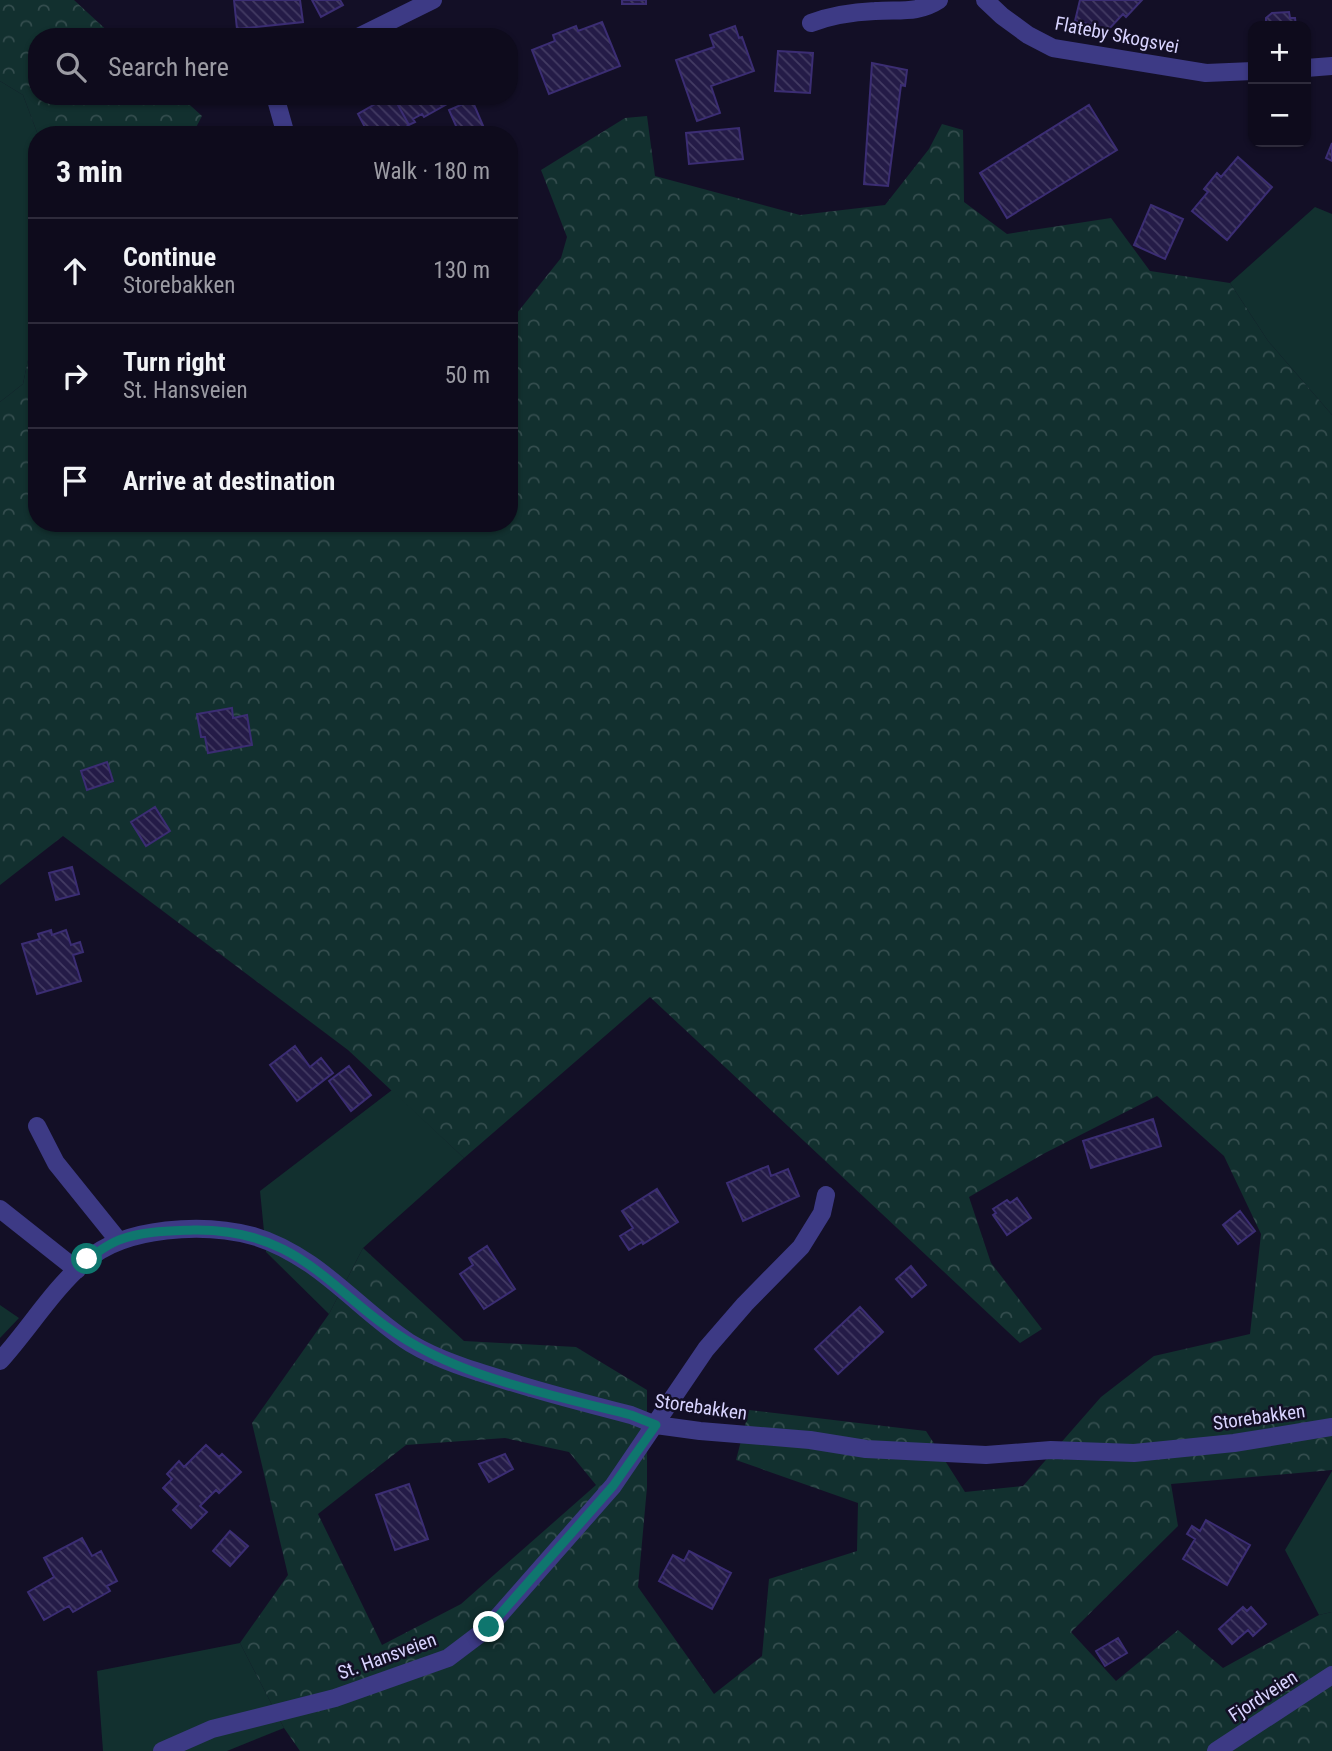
<!DOCTYPE html>
<meta charset="utf-8">
<style>
body{margin:0;font-family:"Roboto Condensed",sans-serif;background:#171425;color:#f1f3f6}
.controls{position:absolute;right:21px;top:21px;display:grid;overflow:hidden;border-radius:14px;box-shadow:0 2px 5px #0004}
.controls button{width:63px;height:63px;display:grid;place-items:center;padding:0;border:0;border-bottom:2px solid #2e2b3b;background:#0e0b1c;color:#f1f3f6;font:35px sans-serif}
.stop{position:absolute;width:21px;height:21px;margin:-16px;border:5px solid #0f766e;border-radius:50%;background:#fff}
.stop.end{background:#0f766e;border-color:#fff;box-shadow:0 2px 7px #0008}
.list{margin:0;padding:0;list-style:none}
h2{display:flex;justify-content:space-between;align-items:center;height:91px;margin:0;padding:0 28px;font-size:30px}
h2 small{font-size:23px;font-weight:400;color:#9b9ba3}
.list li{display:grid;grid-template-columns:46px 1fr auto;gap:21px;align-items:center;box-sizing:border-box;height:105px;padding:0 28px;border-top:2px solid #2e2b3b}
.list b{display:block;font-size:26px;white-space:nowrap}
.list p{margin:0;font-size:23px;white-space:nowrap;color:#9b9ba3}
.list em{font-size:23px;font-style:normal;color:#9b9ba3}
.icon{flex:none;width:38px;height:38px;fill:none;stroke:currentColor;stroke-width:2;stroke-linecap:round;stroke-linejoin:round}
.map{position:relative;flex:none;width:1332px;height:1751px;overflow:hidden}
.search{position:absolute;background:#0e0b1c;box-shadow:0 2px 5px #0004;left:28px;top:28px;width:490px;height:77px;display:flex;align-items:center;gap:18px;box-sizing:border-box;padding:0 24px;border-radius:28px;color:#9b9ba3;font-size:26px}
.panel{position:absolute;background:#0e0b1c;box-shadow:0 2px 5px #0004;left:28px;top:126px;width:490px;height:406px;border-radius:28px}
.map>svg:first-child{display:block}
.green{fill:#12302f}
.forest{fill:url(#forest-crowns);fill-rule:evenodd}
.building{fill:url(#building-back-hatch);stroke:#3b2d73;stroke-width:2}
.lines{fill:none;stroke-linecap:round;stroke-linejoin:round}
.minor{stroke:#3d3a85;stroke-width:18}
.route{stroke:#0f766e;stroke-width:9}
.labels{text-anchor:middle;dominant-baseline:central;stroke-width:5;stroke-linejoin:round;paint-order:stroke}
.street-label{font-size:19px;fill:#d9d4ff;stroke:#130f26}
</style>
<div class="map">
<svg width="1332" height="1751" viewBox="0 0 1332 1751">
<defs>
<pattern id="forest-crowns" width="20" height="18" patternUnits="userSpaceOnUse" patternTransform="scale(1.75)"><rect width="20" height="18" fill="#12302f"/><path d="M2 6a3 3 0 1 1 6 0M12 15a3 3 0 1 1 6 0" fill="none" stroke="#344d4e"/></pattern>
<pattern id="building-back-hatch" width="6" height="6" patternUnits="userSpaceOnUse" patternTransform="scale(1.75)"><rect width="6" height="6" fill="#241b47"/><path d="M-1 5l2 2M0 0l6 6M5-1l2 2" fill="none" stroke="#433b63"/></pattern>
</defs>
<rect width="100%" height="100%" fill="#130f26"/>
<path class="green" d="M0,81L23,95L38,135L37,317L23,384L0,402Z
M1315,207L1332,214V415L1268,341L1230,283Z
M392,1090L464,1158L363,1248L329,1314L266,1252L260,1191Z
M0,1305L19,1318L0,1338Z
M1332,1471V1612L1319,1615L1285,1550Z
M240,1643L284,1728L227,1751H103L97,1671Z"/>
<path class="forest" d="M0,0H74L114,37H37V96H180L202,116L192,135H38L23,95L0,81Z
M647,116L655,176L800,215L885,205L929,149L942,124L963,130L964,202L1007,234L1111,218L1150,271L1230,283L1268,341L1332,415V1470L1171,1484L1178,1526L1071,1632L1116,1681L1178,1630L1223,1668L1319,1615L1332,1612V1751H300L284,1728L240,1643L288,1575L252,1423L329,1314L363,1248L464,1341L576,1347L647,1390V1487L638,1587L714,1694L762,1656L769,1579L857,1551L858,1503L736,1460L749,1410L926,1431L965,1492L1023,1486L1101,1397L1154,1356L1250,1334L1261,1234L1224,1156L1157,1096L1045,1153L969,1197L991,1263L1042,1329L1020,1343L650,997L464,1158L348,1050L63,836L0,885V402L23,384L37,317V523H509V323L561,258L567,237L541,170L625,118ZM505,1438L569,1452L596,1485L461,1604L382,1645L318,1514L406,1445Z"/>
<path class="building" d="M234,0H300L303,22L237,29Z
M312,0H340L343,5L321,17Z
M622,0H646V4H622Z
M1080,0H1142L1126,17L1123,14L1109,29L1075,21Z
M1289,12L1290,18H1295L1296,26H1266V18L1272,13Z
M602,22L620,66L549,94L532,50L555,41L553,35L576,26L578,31Z
M735,26L739,38L742,37L754,71L711,86L720,113L697,121L676,60L714,47L710,35Z
M778,51L813,53L810,93L775,91Z
M872,63L907,70L905,86L901,85L888,186L864,184Z
M389,96H393L409,125L393,135H369L358,114Z
M393,96H452L454,100L424,117L422,114L413,119L415,122L409,125Z
M472,100L487,135H460L449,110Z
M1089,105L1117,150L1007,218L980,173Z
M739,128L743,159L689,164L686,133Z
M1332,143V161L1326,158Z
M1238,157L1272,187L1227,240L1192,211L1208,192L1204,189L1217,173L1221,177Z
M1151,205L1183,219L1165,259L1134,245Z
M509,234L515,249L509,251Z
M232,708L233,718L247,715L252,745L208,753L205,737H201L197,714Z
M107,762L113,781L87,790L81,771Z
M155,807L170,831L146,846L131,822Z
M72,867L79,894L56,900L49,873Z
M51,930L52,935L66,930L71,945L80,942L83,952L73,955L81,981L37,994L22,944L40,939L38,934Z
M295,1046L310,1067L321,1058L333,1073L297,1101L270,1065Z
M349,1066L371,1095L351,1111L329,1081Z
M1153,1119L1161,1146L1091,1168L1083,1141Z
M768,1166L771,1176L788,1169L799,1196L743,1221L727,1183Z
M657,1189L678,1222L643,1244L642,1242L629,1250L620,1236L633,1228L622,1211Z
M1017,1198L1031,1218L1007,1235L993,1215L996,1213L993,1209L1007,1200L1010,1203Z
M1240,1211L1255,1231L1238,1244L1223,1225Z
M487,1246L515,1289L484,1309L460,1274L473,1265L469,1258Z
M911,1266L926,1285L912,1297L896,1279Z
M860,1307L883,1332L838,1374L815,1349Z
M206,1445L219,1457L222,1454L241,1472L219,1493L216,1490L200,1506L207,1512L191,1528L173,1510L179,1504L163,1488L172,1479L167,1474L179,1461L184,1467Z
M505,1454L513,1469L489,1482L479,1464Z
M409,1484L428,1539L395,1550L376,1495Z
M1206,1520L1250,1545L1227,1585L1183,1559L1195,1539L1187,1534L1192,1526L1200,1531Z
M230,1531L248,1546L230,1566L213,1551Z
M82,1538L92,1556L101,1551L117,1581L107,1586L110,1591L73,1612L69,1606L44,1620L28,1592L54,1577L44,1558Z
M689,1551L731,1573L712,1609L659,1581L673,1555L684,1561Z
M1243,1607L1247,1611L1251,1607L1266,1624L1253,1636L1248,1630L1232,1644L1219,1629Z
M1118,1638L1127,1653L1105,1666L1096,1651Z"/>
<g class="lines">
<path class="minor" d="M985,0L1002,16L1028,35L1053,48L1206,73L1253,71
M811,23C832,15 853,12 875,11C898,9 918,14 939,0
M358,37L433,0
M1306,68L1332,66
M275,96L286,135
M37,1126L56,1163L118,1240
M0,1209L77,1270
M0,1361C29,1329 53,1289 86,1261C125,1226 205,1223 253,1236C274,1242 292,1252 310,1264C345,1288 374,1320 410,1343C442,1362 478,1372 514,1383C553,1395 592,1405 631,1415L656,1425L700,1431L810,1440L866,1449L986,1455L1051,1450L1134,1453L1234,1443L1332,1427
M162,1751L212,1729L335,1698L448,1658L489,1627L613,1486L706,1349L745,1304L801,1247L822,1213L826,1195
M1216,1751L1332,1675"/>
</g>
<g class="lines">
<path class="route" d="M87,1259C97,1253 108,1244 119,1240C142,1231 169,1231 193,1230C311,1228 337,1307 428,1352C486,1382 567,1399 631,1415L656,1425L613,1486L489,1627"/>
</g>
<g class="labels">
<g class="street-label">
<text transform="translate(1117 35) rotate(11)">Flateby Skogsvei</text>
<text transform="translate(701 1407) rotate(8)">Storebakken</text>
<text transform="translate(1259 1417) rotate(-8)">Storebakken</text>
<text transform="translate(387 1656) rotate(-20)">St. Hansveien</text>
<text transform="translate(1263 1696) rotate(-33)">Fjordveien</text>
</g>
</g>
</svg>
<div class="controls">
<button>+</button>
<button>−</button>
</div>
<div class="stop" style="left:87px;top:1259px"></div>
<div class="stop end" style="left:489px;top:1627px"></div>
<div class="search"><svg class="icon" aria-label="search" viewBox="0 0 24 24"><circle cx="10" cy="10" r="6"/><path d="M15 15l6 6"/></svg>Search here</div>
<section class="panel">
<h2>3 min<small>Walk · 180 m</small></h2>
<ul class="list">
<li><svg class="icon" aria-label="ahead" viewBox="0 0 24 24"><path d="M12 20V5M6 11l6-6 6 6"/></svg><div><b>Continue</b><p>Storebakken</p></div><em>130 m</em></li>
<li><svg class="icon" aria-label="right" viewBox="0 0 24 24"><path d="M7 20v-9h11M14 6l5 5-5 5"/></svg><div><b>Turn right</b><p>St. Hansveien</p></div><em>50 m</em></li>
<li><svg class="icon" aria-label="arrive" viewBox="0 0 24 24"><path d="M6 21V4h12l-3 4 3 4H6"/></svg><div><b>Arrive at destination</b></div></li>
</ul>
</section>
</div>
